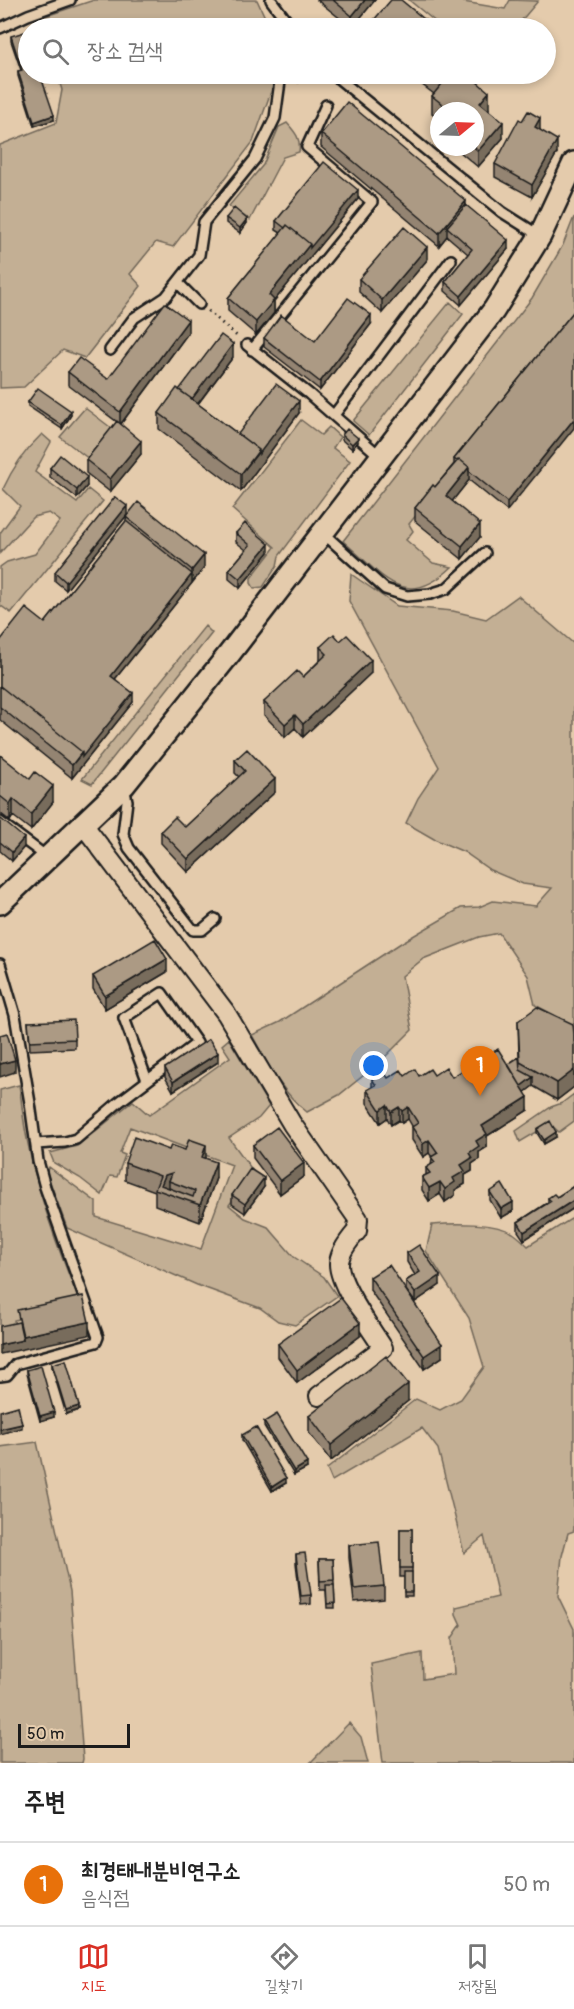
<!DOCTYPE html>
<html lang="ko">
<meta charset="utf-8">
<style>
body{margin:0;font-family:Pangolin,"Poor Story",sans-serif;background:#f6f6f6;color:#222}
.compass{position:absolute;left:430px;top:102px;width:54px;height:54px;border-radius:50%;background:#fff;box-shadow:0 3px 9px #0003;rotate:71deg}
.scale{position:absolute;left:18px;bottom:15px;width:112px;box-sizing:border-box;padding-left:6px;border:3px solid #1c1c1c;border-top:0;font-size:16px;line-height:21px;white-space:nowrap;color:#1c1c1c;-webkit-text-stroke:4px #e4cbac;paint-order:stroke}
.you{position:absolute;left:374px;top:1066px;width:21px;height:21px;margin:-15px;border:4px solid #fff;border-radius:50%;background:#1a73e8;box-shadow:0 0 0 9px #1a73e833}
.badge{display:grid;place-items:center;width:39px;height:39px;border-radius:50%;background:#d93025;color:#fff;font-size:20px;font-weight:700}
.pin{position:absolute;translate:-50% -50px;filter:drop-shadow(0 2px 3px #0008)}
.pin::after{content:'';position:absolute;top:32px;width:21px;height:18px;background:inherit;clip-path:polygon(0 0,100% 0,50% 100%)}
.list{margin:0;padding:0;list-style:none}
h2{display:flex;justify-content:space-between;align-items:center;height:78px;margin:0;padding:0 24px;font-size:26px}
h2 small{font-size:20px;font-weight:400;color:#767676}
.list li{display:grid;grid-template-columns:39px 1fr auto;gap:18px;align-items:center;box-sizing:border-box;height:84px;padding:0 24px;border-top:2px solid #e0e0e0}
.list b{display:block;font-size:22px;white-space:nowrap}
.list p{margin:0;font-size:20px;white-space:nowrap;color:#767676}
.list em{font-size:20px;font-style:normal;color:#767676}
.icon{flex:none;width:33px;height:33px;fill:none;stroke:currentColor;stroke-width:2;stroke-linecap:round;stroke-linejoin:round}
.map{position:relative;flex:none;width:574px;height:1763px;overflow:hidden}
.search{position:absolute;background:#fff;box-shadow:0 3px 9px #0003;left:18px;right:18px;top:18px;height:66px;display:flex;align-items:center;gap:15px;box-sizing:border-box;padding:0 21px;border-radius:33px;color:#767676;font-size:22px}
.sheet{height:162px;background:#fff}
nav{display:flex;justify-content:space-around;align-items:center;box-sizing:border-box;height:84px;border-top:2px solid #e0e0e0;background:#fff;font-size:16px;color:#767676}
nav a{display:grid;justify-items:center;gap:3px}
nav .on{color:#d93025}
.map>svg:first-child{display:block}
.green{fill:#c3af94;stroke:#706658;stroke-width:1.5}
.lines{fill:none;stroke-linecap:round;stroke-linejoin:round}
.service-casing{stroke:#1c1c1c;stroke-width:14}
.minor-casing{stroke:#1c1c1c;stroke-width:22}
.tertiary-casing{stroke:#1c1c1c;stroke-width:26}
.path{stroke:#1c1c1c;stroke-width:3;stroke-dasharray:1.5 4.5;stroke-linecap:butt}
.service{stroke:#e4cbac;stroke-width:9}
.minor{stroke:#e4cbac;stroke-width:18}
.tertiary{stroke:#e4cbac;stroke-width:21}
.wall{fill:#948472;stroke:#1c1c1c;stroke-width:1.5}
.shaded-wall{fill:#786c5c;stroke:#1c1c1c;stroke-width:1.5}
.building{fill:#ac9a84;stroke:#1c1c1c;stroke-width:1.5;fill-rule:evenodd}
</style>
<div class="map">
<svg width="574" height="1763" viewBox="0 0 574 1763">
<rect width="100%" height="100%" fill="#e4cbac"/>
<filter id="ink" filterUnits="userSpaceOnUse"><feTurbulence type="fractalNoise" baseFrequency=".0167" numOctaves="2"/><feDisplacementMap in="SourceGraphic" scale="12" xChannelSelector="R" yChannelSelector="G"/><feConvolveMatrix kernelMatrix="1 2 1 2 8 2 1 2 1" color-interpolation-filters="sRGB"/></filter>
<g filter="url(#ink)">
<path class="green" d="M94,0H257L270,28H41L37,19Z
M409,0H463L464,2L505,9L510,0L538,1L515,28H443Z
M57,74H274L273,86L253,142L173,247L156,242L130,274L141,286L85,358L63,350L24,387L0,388V145L56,123L62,90Z
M287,123C296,133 301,139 299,152L283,157L250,220L229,206L263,165L279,127Z
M574,217V316L409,524L413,531L406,540L433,563L452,567C404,613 382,574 343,541L532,298L563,245Z
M450,302L463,314L369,435L353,421Z
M85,408L114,430L89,459L60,437Z
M301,420L321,435L329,427L340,437L333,448L350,461L279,556L277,566L263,587L254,588L251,583V578L275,547L232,509Z
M42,434L51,442L35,472L77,503L88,489L103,501L11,613L0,605V567L7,562L35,554L60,521L49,513L33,517L0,553V533L20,506L3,489C13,467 25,450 42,434Z
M351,574L397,606L453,611L486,619L518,596L574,644V1030L554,1015L535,1005L528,976L499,933L479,937L423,959L402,976L412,1030L378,1064L339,1095L307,1112C281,1092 268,1064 252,1035L280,1022L401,943L461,908L479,907L493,901L536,906L552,888L523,884L490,870L464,852L434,839L406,823L418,798L439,767L349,601Z
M205,626L212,633L92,784L82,779Z
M229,1039L269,1106L259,1118L229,1138L253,1171L229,1205L245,1218L268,1227L294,1257L324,1277L337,1296L295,1325L278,1321L260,1308L197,1285L67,1228L46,1171L49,1167L96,1202V1217L201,1249L232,1165L130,1127L120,1153L125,1155L117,1177L110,1176L102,1195L80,1178L54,1163L50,1153L77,1146L133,1101L149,1115L230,1057L222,1045Z
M19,1085C22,1103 23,1121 27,1139C38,1196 59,1252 81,1305L14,1320L15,1329L0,1333V1090Z
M574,1094V1121L559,1132L550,1124L520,1142L516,1131L551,1107L562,1103Z
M574,1217V1531L568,1533L562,1556L558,1596L574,1629V1763H383L371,1664L422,1653L423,1679L454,1674L452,1638L461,1625L456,1614V1607L498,1597L484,1536L464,1553L438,1449L422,1428L332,1481L327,1469L416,1399L440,1410L461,1399L484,1367L469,1318L426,1251L432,1225C454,1223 494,1222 513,1233C519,1237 524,1242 528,1246Z
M37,1442L70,1591L83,1759L82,1763H0V1447Z
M349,1723L361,1737L368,1763H310Z"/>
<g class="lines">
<defs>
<path id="service" d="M271,0L292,28
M0,28L28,15L70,0
M333,74L502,212L540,236
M178,283L199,304
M247,345L309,394L381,457
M110,350L134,318L166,297L199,255L204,222L255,159L275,118L281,74
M252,350L372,202L307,147L326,105
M334,415L451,260
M323,533L385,589L407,596L430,594L446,589L485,553
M124,787L127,801L123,834L129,848L193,930H202L215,919
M0,822L47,857
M0,964L15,1015L30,1103L38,1161L45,1187L98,1337L96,1342L16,1364L7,1375L0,1376
M36,1144L65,1142L76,1139L119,1102L197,1043L162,993L124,1018L147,1080"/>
<path id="minor" d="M82,823L226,1013L292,1124L358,1219L357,1231C350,1239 339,1253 339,1264C339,1285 371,1329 383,1348L319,1396"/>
<path id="tertiary" d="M0,903L124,785L230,653L494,310L540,236L574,163"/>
</defs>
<use href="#service" class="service-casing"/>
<use href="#minor" class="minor-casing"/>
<use href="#tertiary" class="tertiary-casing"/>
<path class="path" d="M208,311L239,338"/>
<use href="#service" class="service"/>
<use href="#minor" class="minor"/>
<use href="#tertiary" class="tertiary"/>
</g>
<path class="wall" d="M317,0H375L352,28Z
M11,36L28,74L54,120L34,126L18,76V71L21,70L11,41Z
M289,74H306L299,82Z
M408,74H479V81L478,83L489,109L488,110L503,138L478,167L454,147H475V111H439V118L432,113V96L434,94Z
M540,130L557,153L532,197L495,177V164Z
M321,134L466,205L508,249L461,305L445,291V282L468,254L447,236L439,246L321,147Z
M358,199L274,301V313L256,335L228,311V298L281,233L276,230V221Z
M226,218L247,223L240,233L226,223Z
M427,260L382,313L359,292V279Z
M574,311L507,511L469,480L452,501L480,537L462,559L415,521V508L435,487L454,464V459Z
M371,324L320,390L264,347V338L315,341Z
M188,333L121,424L141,454L110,492L86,473V460L117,422L68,385V372L108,379Z
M233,357L198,404L238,434L299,413L241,491L159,429V413L179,390Z
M28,402L71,415L62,429L28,406Z
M342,435L358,442L352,449L342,440Z
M50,468L87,486L77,498L50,477Z
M127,515L66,590L55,581V572Z
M126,517L204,568L115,679L133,702L72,778L0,720V641L45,623L126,521Z
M236,533L269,552L240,588L229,579V570L246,550L236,542Z
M320,647L371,673L303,737L295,728L285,737L264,715V702L303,677L320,660Z
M0,755L53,802L31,830L13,816L10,821L0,813Z
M235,760L275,792L188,872L161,843V831L185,827L239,777L235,773Z
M0,821L24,847L12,861L0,851Z
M167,972L105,1009L93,989V976Z
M518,1021L574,1035V1087L557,1100L533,1086L525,1092L528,1110L487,1136V1147L479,1152V1159L472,1164V1171L465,1175V1184L455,1190V1195L445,1202L440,1194L429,1201L422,1190V1177L426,1175V1168L431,1165L432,1157L429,1153L423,1157L412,1140V1126L408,1119L402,1123L399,1120L391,1125L387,1118L380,1123L367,1103V1090L372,1087V1079L388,1078L405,1076H419L434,1075L452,1077L508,1064L519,1057Z
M28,1022L75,1039V1048L30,1050Z
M218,1062L173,1091L165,1077V1068Z
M537,1129L556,1137L544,1144L537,1133Z
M253,1145L304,1176L280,1194L253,1158Z
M206,1158L216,1178L200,1222L155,1205V1191L125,1180V1163Z
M574,1186V1208L524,1240L518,1231V1222L548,1202V1198L557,1197Z
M264,1187L245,1213L232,1204V1195Z
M490,1192L513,1211L501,1218L490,1200Z
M407,1253L440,1285L415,1302L406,1290V1281L415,1275L407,1262Z
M370,1277L442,1357L424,1369L370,1290Z
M360,1336L297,1383L278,1357V1344Z
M52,1364L79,1410L66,1414L52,1368Z
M27,1370L54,1417L40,1421L27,1374Z
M408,1401L331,1461L309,1433V1416Z
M264,1422L307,1468L294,1475L264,1426Z
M242,1435L286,1483L272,1491L242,1440Z
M400,1529H412V1596H404V1577H400Z
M349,1545L384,1586V1599L354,1602L349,1558Z
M296,1554L311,1595V1604L301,1605L296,1563Z
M319,1559H333L335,1608H327L326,1590H320Z"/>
<path class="shaded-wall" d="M365,0H375L352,28V16Z
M302,74H306L299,82V77Z
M472,74H479V81L470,93V76Z
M489,92V109L480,120V103Z
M54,115V120L34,126V122Z
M540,118V131L535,127Z
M503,122V138L478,167V151Z
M557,140V153L532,197V185Z
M358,190V199L274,301V313L256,335V322L269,295L310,244Z
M466,201V214L447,227V236L439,246V233Z
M247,219V223L240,233V228Z
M508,240V249L461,305V296Z
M427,247V260L382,313V300Z
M371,315V324L320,390V382Z
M188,320V333L120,425V412Z
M233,344V357L190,414V401Z
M299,401V413L241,491V474Z
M71,411V415L62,429V425Z
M574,419V428L507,511V502Z
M358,438V442L352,449V444Z
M141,441V454L110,492V479Z
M469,467V480L446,509V496Z
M87,477V486L77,498V490Z
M127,506V515L66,590V582Z
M480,524V537L462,559V546Z
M269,544V552L240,588V579Z
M204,555V568L192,583V570Z
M192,574V583L111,684V676Z
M371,660V673L303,737V724Z
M133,693V702L72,778V765Z
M295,715V728L285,737V724Z
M275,779V792L188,872V859Z
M53,786V802L31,830V814Z
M13,799V816L10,821V804Z
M24,838V847L12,861V852Z
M167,959V972L105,1009V996Z
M218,1053V1062L173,1091V1082Z
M15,1060V1072L0,1077V1064Z
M574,1070V1087L557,1100V1083Z
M533,1077V1086L520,1096V1087Z
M528,1097V1110L487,1136V1147L479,1152V1159L472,1164V1171L465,1175V1184L455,1190V1195L445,1202V1189L453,1178L476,1141L482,1126Z
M387,1105V1118L380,1123V1110Z
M399,1107V1120L391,1125V1112Z
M408,1107V1119L402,1123V1111Z
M556,1132V1137L544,1144V1140Z
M429,1140V1153L423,1157V1144Z
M206,1145V1161L202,1157Z
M216,1162V1178L200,1222V1205Z
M304,1163V1176L280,1194V1181Z
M172,1173L169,1181V1190L161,1185L165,1175Z
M264,1178V1187L245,1213V1204Z
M440,1182V1194L429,1201V1188Z
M574,1200V1208L524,1240V1232Z
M513,1202V1211L501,1218V1209Z
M440,1276V1285L415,1302V1293Z
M89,1322V1335L0,1354V1345L23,1340V1336Z
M360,1323V1336L297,1383V1370Z
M442,1344V1357L424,1369V1356Z
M408,1384V1401L331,1461V1445Z
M79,1406V1410L66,1414V1410Z
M54,1412V1417L40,1421V1416Z
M22,1424V1428L0,1434V1429Z
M307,1463V1468L294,1475V1471Z
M286,1478V1483L272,1491V1487Z"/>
<path class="building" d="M333,0H365L352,16Z
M391,0H401L435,28H367Z
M28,31V74H40L54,115L34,122L18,71L22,70L11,36Z
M294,74H302L299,77Z
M428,74H472L470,76L489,92L480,103L503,122L478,151L474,147H475V111H451L432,96L442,84Z
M347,102L466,201L439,233L321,134Z
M528,111L540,118L535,127L557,140L532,185L495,164L519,119L522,121Z
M324,162L358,190L310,248V244L287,225L285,228L276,221Z
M466,205L508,240L461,296L445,282L472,249L447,227Z
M234,208L247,219L240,228L226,218Z
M287,225L310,244L269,295L274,300L256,322L228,298Z
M404,227L427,247L382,300L359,279Z
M348,298L371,315L320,382L264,338L281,315L315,341Z
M165,303L188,320L120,412L68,372L79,358L108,379Z
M574,311V419L507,502L469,471V467L459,459L457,461L454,459Z
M221,335L233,344L192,399L179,390Z
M276,384L299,401L259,454V450L238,434Z
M38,388L71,411L62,425L28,402Z
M177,388L259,450L241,474L159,413Z
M117,421L141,441L110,479L86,460Z
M347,429L358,438L352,444L342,435Z
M60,455L87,477L77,490L50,468Z
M459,459L469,467L446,496L480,524L462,546L415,508L433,485L435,487Z
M115,497L127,506L66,582L55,572Z
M138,502L204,555L192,570L126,517Z
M126,521L192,574L111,676L133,693L82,757V752L0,686V641L26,608L45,623Z
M245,523L269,544L240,579L229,570L250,545L236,533Z
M334,634L340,641L347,635L371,660L303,724L295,715L285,724L264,702L297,671L303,677L327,654L320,647Z
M0,686L82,752L72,765L0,707Z
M247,749L275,779L188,859L161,831L175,817L185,827L245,771L235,760Z
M0,755L30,779L35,772L53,786L31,814L13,799L10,804L0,796Z
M1,819L24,838L12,852L0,842V821Z
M155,939L167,959L105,996L93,976Z
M537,1007L573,1024L574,1035V1070L557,1083L520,1062L518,1021Z
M74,1020L75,1039L30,1041L28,1022Z
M7,1033L15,1060L0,1064V1035Z
M209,1039L218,1053L173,1082L165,1068Z
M498,1049L528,1097L482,1126L487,1134L476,1141L479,1146L469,1153L472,1158L461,1165L465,1171L453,1178L455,1182L445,1189L440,1182L429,1188L422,1177L430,1173L426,1168L435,1162L431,1157L438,1153L429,1140L423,1144L412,1127L418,1123L408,1107L402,1111L399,1107L391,1112L387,1105L380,1110L367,1090L376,1085L372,1079L384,1072L388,1078L401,1070L405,1076L415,1069L419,1076L430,1069L434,1075L446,1067L452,1077Z
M519,1057L520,1070L533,1077L521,1086L508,1064Z
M550,1121L556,1132L544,1140L537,1129Z
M277,1127L304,1163L280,1181L253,1145Z
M134,1137L169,1150L171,1145L185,1150L189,1139L206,1145L202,1157L216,1162L200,1205L155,1189L160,1176L125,1163ZM172,1173L169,1181L195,1191L193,1197L161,1185L165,1175Z
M250,1169L264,1178L245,1204L232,1195Z
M502,1184L513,1202L501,1209L490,1192Z
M574,1186V1200L524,1232L518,1222L551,1201L548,1198L554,1194L557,1197Z
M419,1245L440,1276L415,1293L406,1281L420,1272L407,1253Z
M389,1265L442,1344L424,1356L370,1277Z
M83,1296L89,1322L23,1336L17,1310Z
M341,1298L360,1323L297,1370L278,1344Z
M19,1322L23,1340L0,1345V1326Z
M386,1356L408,1384L331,1445L309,1416Z
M66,1360L79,1406L66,1410L52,1364Z
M41,1366L54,1412L40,1416L27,1370Z
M18,1406L22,1424L0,1429V1411Z
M277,1414L307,1463L294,1471L264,1422Z
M256,1427L286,1478L272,1487L242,1435Z
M400,1529H412V1568H400Z
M379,1542L384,1586L354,1589L349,1545Z
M305,1553L311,1595L301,1596L296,1554Z
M319,1559H333L334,1580L320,1581Z
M404,1572H412V1592H404Z
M326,1585H334L335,1603L327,1604Z"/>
</g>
</svg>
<svg class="compass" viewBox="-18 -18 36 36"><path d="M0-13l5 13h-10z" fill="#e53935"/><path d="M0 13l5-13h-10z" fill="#767676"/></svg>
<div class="scale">50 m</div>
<div class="you"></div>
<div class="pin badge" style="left:480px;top:1096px;background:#e8710a">1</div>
<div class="search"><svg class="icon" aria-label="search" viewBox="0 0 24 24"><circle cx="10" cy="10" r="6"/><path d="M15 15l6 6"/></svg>장소 검색</div>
</div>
<section class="sheet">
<h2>주변<small></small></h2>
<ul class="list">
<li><span class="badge" style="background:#e8710a">1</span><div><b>최경태내분비연구소</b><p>음식점</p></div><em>50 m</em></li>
</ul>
</section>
<nav>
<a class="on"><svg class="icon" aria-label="map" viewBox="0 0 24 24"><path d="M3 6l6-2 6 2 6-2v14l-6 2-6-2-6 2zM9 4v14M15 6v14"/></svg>지도</a>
<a><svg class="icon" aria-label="directions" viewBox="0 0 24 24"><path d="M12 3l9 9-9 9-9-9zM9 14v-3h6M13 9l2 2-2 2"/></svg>길찾기</a>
<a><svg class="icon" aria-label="saved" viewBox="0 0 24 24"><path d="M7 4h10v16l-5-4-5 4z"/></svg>저장됨</a>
</nav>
